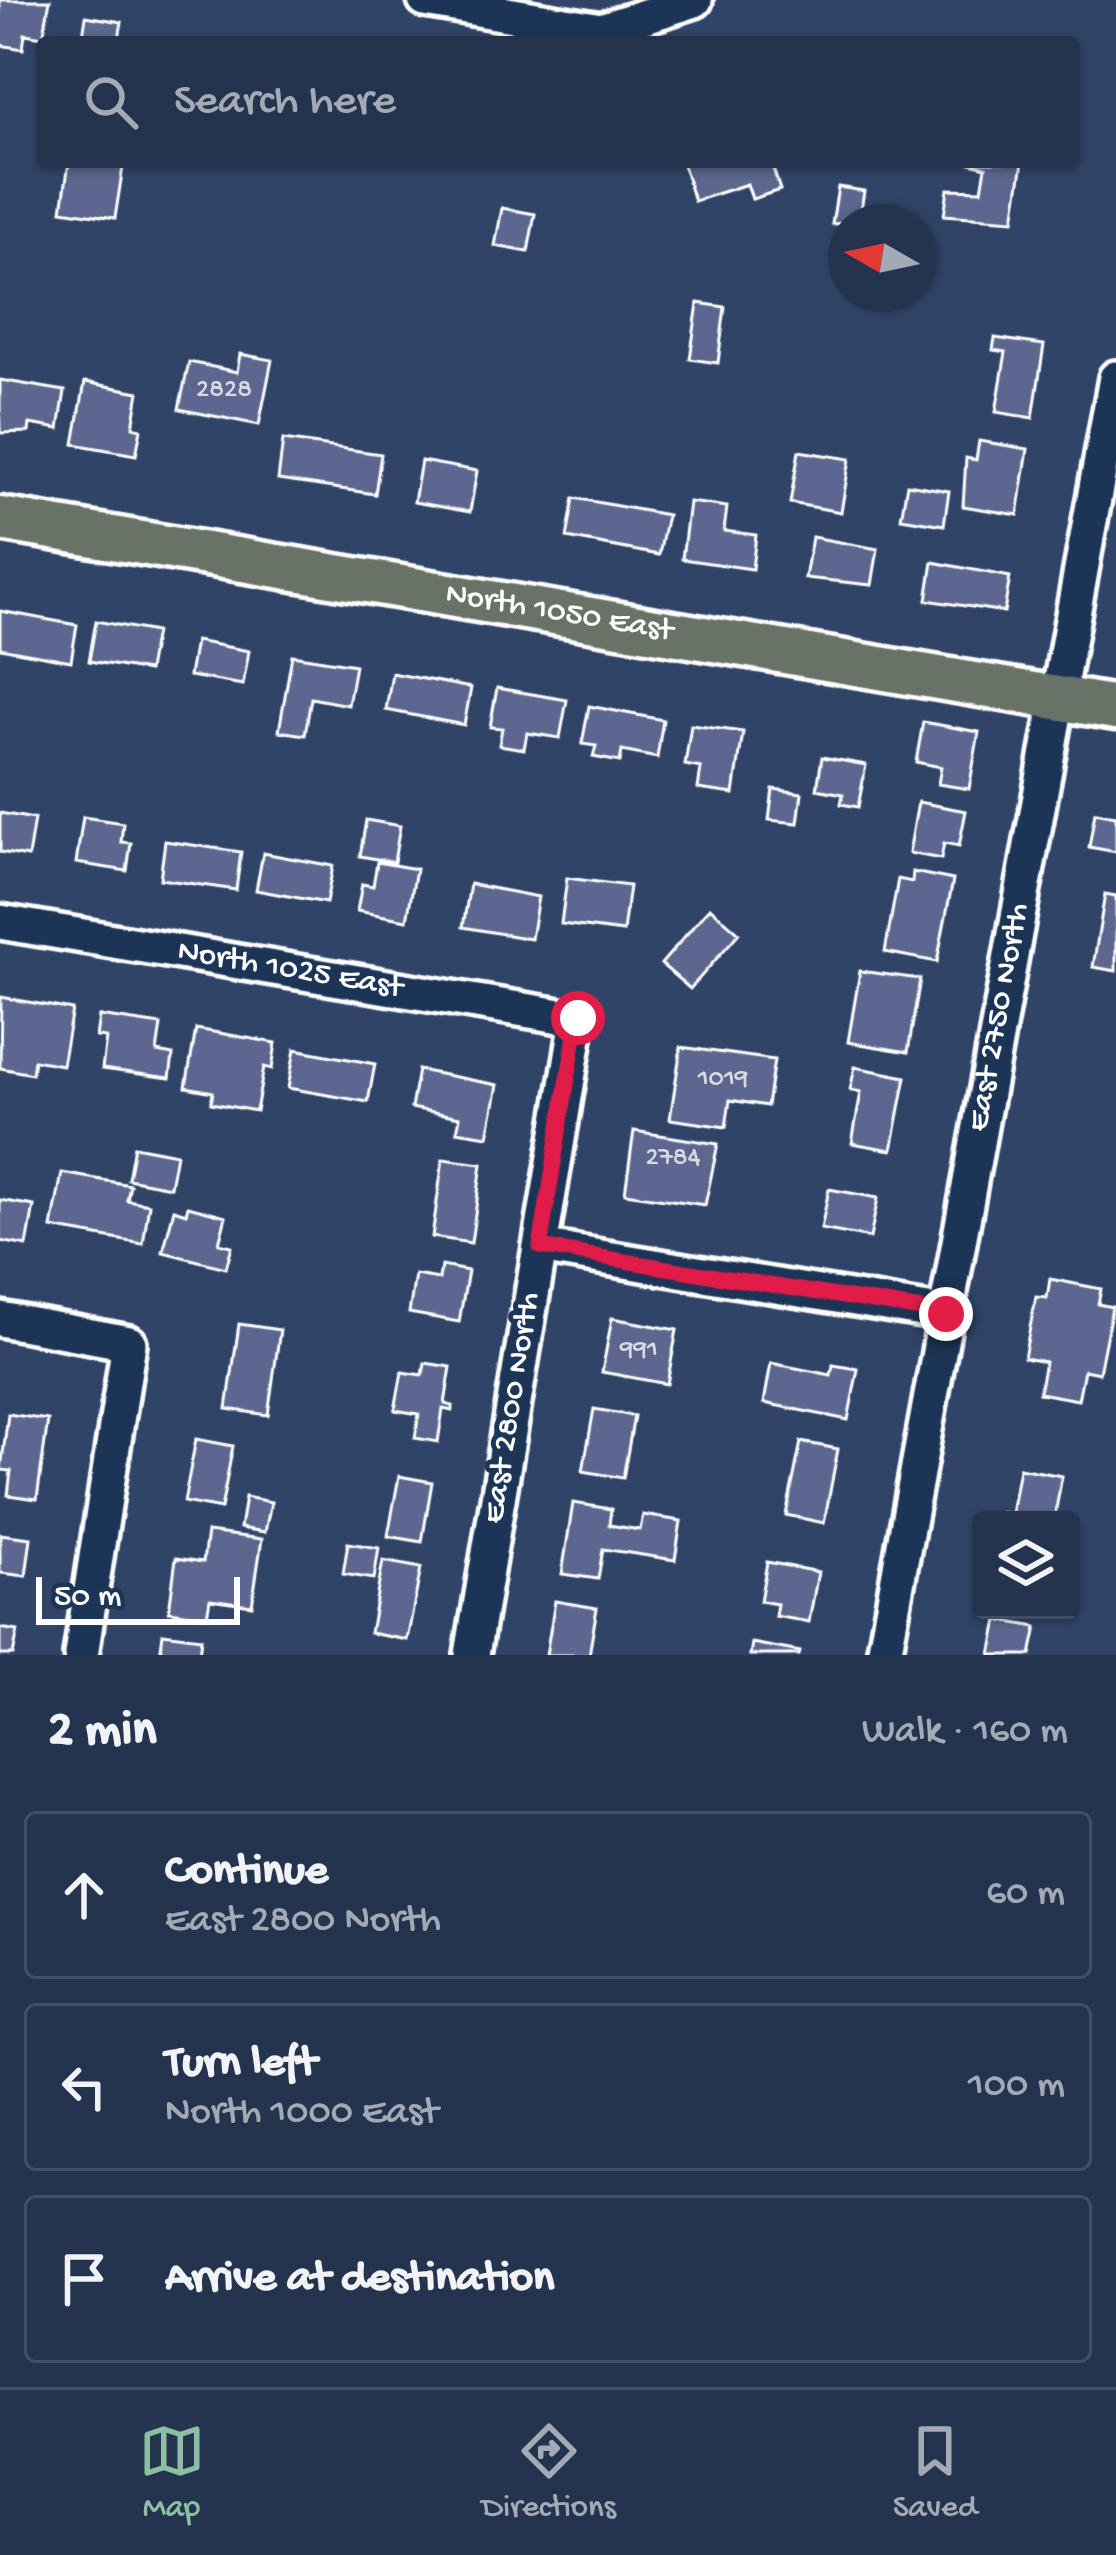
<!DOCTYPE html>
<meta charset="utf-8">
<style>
body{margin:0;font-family:"Gochi Hand",sans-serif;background:#2c3b55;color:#f1f3f6}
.controls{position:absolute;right:36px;bottom:36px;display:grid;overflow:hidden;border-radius:12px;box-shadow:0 3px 9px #0004}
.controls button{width:108px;height:108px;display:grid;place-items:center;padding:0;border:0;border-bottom:3px solid #414e66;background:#24334e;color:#f1f3f6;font:60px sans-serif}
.compass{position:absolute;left:828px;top:204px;width:108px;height:108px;border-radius:50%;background:#24334e;box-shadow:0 3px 9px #0004;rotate:279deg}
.scale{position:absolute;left:36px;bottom:30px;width:204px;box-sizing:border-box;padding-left:12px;border:6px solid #fff;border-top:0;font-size:33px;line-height:42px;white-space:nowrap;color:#fff;-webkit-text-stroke:9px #1d3557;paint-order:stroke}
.stop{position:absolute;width:36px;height:36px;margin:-27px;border:9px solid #e11d48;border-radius:50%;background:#fff}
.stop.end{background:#e11d48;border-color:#fff;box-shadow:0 3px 12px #0008}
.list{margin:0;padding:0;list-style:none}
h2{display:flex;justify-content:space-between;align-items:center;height:156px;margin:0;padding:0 48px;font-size:51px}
h2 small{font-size:39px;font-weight:400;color:#a3aab6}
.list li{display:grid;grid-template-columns:78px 1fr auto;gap:36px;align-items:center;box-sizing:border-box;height:168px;margin:0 24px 24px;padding:0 24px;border:3px solid #414e66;border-radius:12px}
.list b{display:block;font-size:45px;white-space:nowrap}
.list p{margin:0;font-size:39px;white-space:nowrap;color:#a3aab6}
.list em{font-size:39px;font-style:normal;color:#a3aab6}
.icon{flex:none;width:66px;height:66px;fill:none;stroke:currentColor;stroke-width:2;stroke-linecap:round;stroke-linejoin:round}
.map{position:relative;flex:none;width:1116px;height:1655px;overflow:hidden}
.search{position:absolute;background:#24334e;box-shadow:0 3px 9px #0004;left:36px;right:36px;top:36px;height:132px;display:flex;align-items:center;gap:30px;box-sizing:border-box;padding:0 42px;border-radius:12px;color:#a3aab6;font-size:45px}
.sheet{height:732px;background:#24334e}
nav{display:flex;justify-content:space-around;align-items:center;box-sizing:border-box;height:168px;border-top:3px solid #414e66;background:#24334e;font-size:33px;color:#a3aab6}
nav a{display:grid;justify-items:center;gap:6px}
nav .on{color:#8abfa5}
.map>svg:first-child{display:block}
.building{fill:#5c668e;stroke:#fff;stroke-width:3}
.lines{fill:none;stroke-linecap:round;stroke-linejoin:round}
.minor-casing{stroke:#fff;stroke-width:42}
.major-casing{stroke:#fff;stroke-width:51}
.minor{stroke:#1d3557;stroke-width:33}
.major{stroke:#697266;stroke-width:42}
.route{stroke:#e11d48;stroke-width:15}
.labels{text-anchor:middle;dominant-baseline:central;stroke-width:10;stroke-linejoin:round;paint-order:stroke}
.number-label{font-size:27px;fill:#d6d9e3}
.street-label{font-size:33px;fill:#fff;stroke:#1d3557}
</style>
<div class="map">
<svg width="1116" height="1655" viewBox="0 0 1116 1655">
<rect width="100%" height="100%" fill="#304468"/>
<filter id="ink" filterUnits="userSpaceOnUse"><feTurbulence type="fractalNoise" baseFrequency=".00833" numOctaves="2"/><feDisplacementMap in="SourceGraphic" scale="24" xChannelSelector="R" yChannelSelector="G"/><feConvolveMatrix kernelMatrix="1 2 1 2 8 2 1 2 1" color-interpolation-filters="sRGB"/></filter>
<g filter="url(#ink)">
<path class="building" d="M0,0H50L43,37L25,34L23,49L0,45Z
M86,16L122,22L119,38L143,42H82Z
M69,162L123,167L115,218L62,210Z
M682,162H771L780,190L752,199L747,184L694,201Z
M1023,162L1014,220L944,215L948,189L982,190L986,167L966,162Z
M838,187L864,191L859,222L832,224Z
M502,208L535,214L528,252L495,246Z
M698,303L725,307L718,363L690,359Z
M995,338L1044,345L1033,418L996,412L1006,352L993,350Z
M240,354L272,360L259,425L179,409L189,362L237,372Z
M0,380L65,391L59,429L30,424L29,432L0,433Z
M85,382L139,392L133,427L141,429L136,455L74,444Z
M283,440L381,454L375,494L278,480Z
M979,441L1028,449L1018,515L963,506L966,458L976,460Z
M799,451L850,459L841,512L790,503Z
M421,461L477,471L470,512L414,502Z
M907,484L949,491L944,525L901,518Z
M574,498L667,515L659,555L567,538Z
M689,502L727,507L724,531L756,535L752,569L682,559Z
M812,537L878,549L872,585L805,578Z
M933,562L1010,577L1004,612L927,600Z
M0,611L77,625L71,661L0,648Z
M96,621L155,632L148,671L89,661Z
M195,641L249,651L243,685L189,676Z
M292,655L355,665L348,705L311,698L305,735L279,731Z
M392,673L471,688L464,725L386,710Z
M497,688L567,700L560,738L527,733L524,749L499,745L502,728L490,727Z
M589,706L663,720L657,758L622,751L620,762L593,757L596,746L582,744Z
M923,722L979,732L969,789L938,784L941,767L916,762Z
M691,725L743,732L734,794L698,789L701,768L685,765Z
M822,757L866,765L858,807L841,804L843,794L817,789Z
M773,789L802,793L798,823L769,820Z
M918,802L966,811L959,846L944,843L941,859L909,853Z
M1095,812L1116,816V852L1089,847Z
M0,813L34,819L28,857L0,852Z
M83,817L123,823L121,842L131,843L127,871L76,863Z
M366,820L400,826L394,862L360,856Z
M165,841L241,852L236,890L160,879Z
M263,853L333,866L326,903L256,890Z
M377,862L416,869L407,920L357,911L362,884L373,886Z
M913,872L953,880L937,962L885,952L898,879L912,882Z
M567,878L629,886L623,932L561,924Z
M470,884L538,897L531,939L463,927Z
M1105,894L1116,896V971L1093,967Z
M710,907L739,933L690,989L661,964Z
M860,971L920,979L908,1052L848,1042Z
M1,997L72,1010L62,1065L34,1060L32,1074L0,1068Z
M99,1016L161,1025L157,1052L173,1055L170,1078L102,1069L106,1038L96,1037Z
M196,1029L276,1043L272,1069L264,1067L256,1111L211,1103L213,1092L186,1087Z
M681,1047L774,1060L767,1106L730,1100L726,1127L670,1119Z
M295,1049L375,1064L368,1102L288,1088Z
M855,1067L906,1077L892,1150L852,1143L861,1092L850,1090Z
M418,1070L498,1085L488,1136L457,1131L460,1117L411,1108Z
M634,1131L718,1144L705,1205L625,1193Z
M134,1146L176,1154L170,1187L128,1179Z
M443,1159L482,1164L471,1243L432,1237Z
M62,1173L130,1185L127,1200L149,1204L143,1244L52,1228Z
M829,1189L878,1198L870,1238L821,1229Z
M0,1200L34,1206L27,1246L0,1241Z
M188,1206L226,1216L219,1243L232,1246L226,1268L163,1252L174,1209L186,1213Z
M441,1266L468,1271L459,1322L409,1313L415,1275L439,1279Z
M1050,1279L1101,1289L1098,1304L1112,1307L1099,1373L1084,1370L1078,1400L1039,1393L1045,1362L1024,1358L1036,1297L1047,1298Z
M612,1318L677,1330L667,1384L602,1372Z
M239,1324L280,1330L268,1415L227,1409Z
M425,1363L451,1367L445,1404L453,1406L452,1411L443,1409L438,1442L415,1438L419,1414L395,1410L402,1372L423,1375Z
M771,1363L831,1375L833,1365L858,1369L848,1420L764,1403Z
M594,1409L634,1416L623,1478L583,1471Z
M8,1414L48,1420L37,1499L8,1495L11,1471L1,1470Z
M196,1439L233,1446L221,1509L184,1502Z
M801,1442L838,1449L824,1523L786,1515Z
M1019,1468L1062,1476L1054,1520H998L1000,1512L1011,1514Z
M399,1476L432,1482L422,1542L388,1536Z
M245,1497L271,1502L265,1532L240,1528Z
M573,1503L611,1509L609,1525L640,1530L643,1515L681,1521L675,1560L603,1549L598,1579L562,1574Z
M207,1532L262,1539L252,1605L210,1599L207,1616L169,1611L176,1558L203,1562Z
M0,1534L31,1538L26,1576L0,1573Z
M348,1543L379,1548L374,1579L343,1574Z
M383,1561L421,1568L407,1640L370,1633Z
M767,1562L818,1572L809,1622L775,1616L777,1604L760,1601Z
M555,1601L597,1608L589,1655H546Z
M998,1620L1037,1627L1031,1655H991Z
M0,1628L18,1631L13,1655H0Z
M163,1633L201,1638L199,1655H160Z
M752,1643L800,1652L799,1655H750Z"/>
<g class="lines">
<defs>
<g id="minor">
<path d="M425,0L601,30L695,0"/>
<path id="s1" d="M0,922L578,1019L472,1655"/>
<path d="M540,1247L946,1314"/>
<path d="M0,1319L129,1343L81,1655"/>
<path id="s2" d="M884,1655L1116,378"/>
</g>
<g id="major">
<path id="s3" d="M0,519L1116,708"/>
</g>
</defs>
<use href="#minor" class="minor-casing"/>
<use href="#major" class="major-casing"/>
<use href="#minor" class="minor"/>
<use href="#major" class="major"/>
</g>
</g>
<g class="lines" filter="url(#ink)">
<path class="route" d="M578,1018L540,1247L946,1314"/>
</g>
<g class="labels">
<g class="number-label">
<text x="224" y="391">2828</text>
<text x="723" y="1080">1019</text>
<text x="673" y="1159">2784</text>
<text x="639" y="1351">991</text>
</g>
<g class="street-label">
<text stroke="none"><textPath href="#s3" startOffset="567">North 1050 East</textPath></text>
<text stroke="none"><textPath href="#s1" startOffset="294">North 1025 East</textPath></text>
<text stroke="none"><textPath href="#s2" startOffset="648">East 2750 North</textPath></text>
<text transform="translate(513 1408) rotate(-81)">East 2800 North</text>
</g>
</g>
</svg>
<div class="controls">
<button><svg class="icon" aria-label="layers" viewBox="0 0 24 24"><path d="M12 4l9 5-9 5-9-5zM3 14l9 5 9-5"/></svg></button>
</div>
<svg class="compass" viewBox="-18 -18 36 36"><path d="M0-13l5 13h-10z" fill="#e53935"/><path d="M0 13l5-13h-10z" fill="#a3aab6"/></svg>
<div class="scale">50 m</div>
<div class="stop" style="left:578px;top:1018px"></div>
<div class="stop end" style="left:946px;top:1314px"></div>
<div class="search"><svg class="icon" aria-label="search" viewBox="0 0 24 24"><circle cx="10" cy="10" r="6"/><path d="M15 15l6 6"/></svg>Search here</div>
</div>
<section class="sheet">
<h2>2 min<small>Walk · 160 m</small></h2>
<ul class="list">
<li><svg class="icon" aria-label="ahead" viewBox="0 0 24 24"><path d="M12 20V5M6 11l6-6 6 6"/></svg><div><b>Continue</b><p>East 2800 North</p></div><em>60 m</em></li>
<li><svg class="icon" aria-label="left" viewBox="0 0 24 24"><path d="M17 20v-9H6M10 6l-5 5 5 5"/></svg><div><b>Turn left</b><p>North 1000 East</p></div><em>100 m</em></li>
<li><svg class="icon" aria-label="arrive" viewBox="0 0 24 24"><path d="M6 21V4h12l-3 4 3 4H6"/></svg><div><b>Arrive at destination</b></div></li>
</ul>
</section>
<nav>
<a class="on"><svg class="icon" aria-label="map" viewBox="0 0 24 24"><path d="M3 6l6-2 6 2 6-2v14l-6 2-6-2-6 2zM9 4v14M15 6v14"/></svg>Map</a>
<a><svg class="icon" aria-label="directions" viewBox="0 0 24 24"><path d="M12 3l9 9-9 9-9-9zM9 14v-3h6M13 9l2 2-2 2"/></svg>Directions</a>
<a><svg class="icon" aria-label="saved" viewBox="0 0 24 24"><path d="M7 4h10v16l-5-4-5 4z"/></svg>Saved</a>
</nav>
